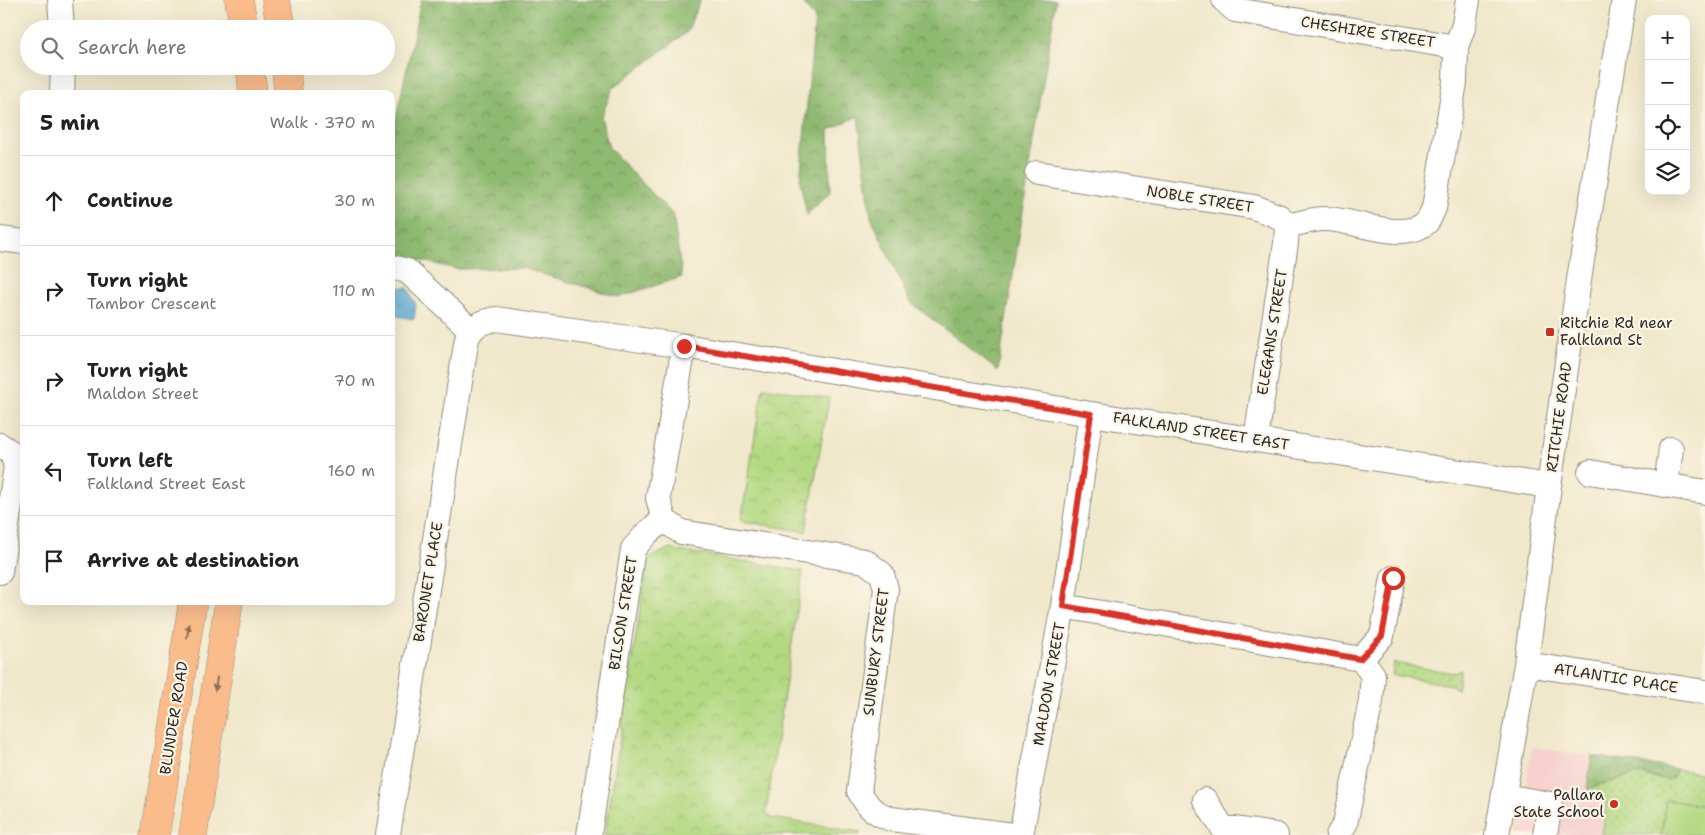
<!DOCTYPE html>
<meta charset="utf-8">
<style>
body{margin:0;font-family:"Shantell Sans",sans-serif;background:#f2f2f2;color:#222}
.controls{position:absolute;right:15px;top:15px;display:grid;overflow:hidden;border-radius:10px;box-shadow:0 5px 20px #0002}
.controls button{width:45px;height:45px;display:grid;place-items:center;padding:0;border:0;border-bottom:1px solid #e0e0e0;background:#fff;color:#222;font:25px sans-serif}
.stop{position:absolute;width:15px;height:15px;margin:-11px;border:4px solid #d93025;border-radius:50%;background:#fff}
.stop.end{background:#d93025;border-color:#fff;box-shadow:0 1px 5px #0008}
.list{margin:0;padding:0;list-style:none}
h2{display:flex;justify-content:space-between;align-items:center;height:65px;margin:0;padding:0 20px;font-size:21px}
h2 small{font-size:16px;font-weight:400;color:#767676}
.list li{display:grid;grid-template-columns:32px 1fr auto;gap:15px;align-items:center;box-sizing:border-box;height:90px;padding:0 20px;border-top:1px solid #e0e0e0}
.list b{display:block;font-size:19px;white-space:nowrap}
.list p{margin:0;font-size:16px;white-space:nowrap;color:#767676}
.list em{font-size:16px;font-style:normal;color:#767676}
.icon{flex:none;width:28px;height:28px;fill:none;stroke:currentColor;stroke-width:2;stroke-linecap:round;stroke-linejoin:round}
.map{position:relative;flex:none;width:1705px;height:835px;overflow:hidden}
.search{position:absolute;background:#fff;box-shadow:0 5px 20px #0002;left:20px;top:20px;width:375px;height:55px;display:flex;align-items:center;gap:12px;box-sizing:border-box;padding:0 18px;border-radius:28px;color:#767676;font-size:19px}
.panel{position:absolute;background:#fff;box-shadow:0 5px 20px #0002;left:20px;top:90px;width:375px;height:515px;border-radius:10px}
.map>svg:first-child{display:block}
.built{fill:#f7d0ce}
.grass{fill:url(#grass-dots);stroke:#6f8256}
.forest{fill:url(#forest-crowns);stroke:#5c724e}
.park{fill:url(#park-crowns);stroke:#6f8256}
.garden{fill:#b3d982;stroke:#6f8256}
.water{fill:url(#water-ripples);stroke:#42697f}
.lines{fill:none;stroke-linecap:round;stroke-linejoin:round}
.minor-casing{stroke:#8e8a7b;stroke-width:26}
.major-casing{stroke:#8e8a7b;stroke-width:29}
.minor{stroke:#fff;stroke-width:24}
.major{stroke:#fabc8b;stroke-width:28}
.oneway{fill:#886c56}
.route{stroke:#d93025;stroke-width:6}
.poi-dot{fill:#c8321e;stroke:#fcf5e5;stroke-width:2}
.labels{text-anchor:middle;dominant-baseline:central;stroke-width:4.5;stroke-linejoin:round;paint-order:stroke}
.street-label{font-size:15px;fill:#2b2b2b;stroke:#fcf5e5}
.poi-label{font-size:15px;fill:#2b2b2b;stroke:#fcf5e5;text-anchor:start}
</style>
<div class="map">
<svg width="1705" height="835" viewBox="0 0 1705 835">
<defs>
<pattern id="grass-dots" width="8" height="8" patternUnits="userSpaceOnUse" patternTransform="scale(1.25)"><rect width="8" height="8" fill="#b3d982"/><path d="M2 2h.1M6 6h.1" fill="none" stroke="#9aba70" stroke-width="1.8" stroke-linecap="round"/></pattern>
<pattern id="forest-crowns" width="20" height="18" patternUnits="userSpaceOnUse" patternTransform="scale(1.25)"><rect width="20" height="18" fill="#8eb970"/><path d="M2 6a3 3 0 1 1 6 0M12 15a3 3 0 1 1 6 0" fill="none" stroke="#74975c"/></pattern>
<pattern id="park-crowns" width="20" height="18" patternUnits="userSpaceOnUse" patternTransform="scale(1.25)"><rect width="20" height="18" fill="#b3d982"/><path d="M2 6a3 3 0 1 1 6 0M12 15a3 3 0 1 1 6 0" fill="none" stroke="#9aba70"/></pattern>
<pattern id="water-ripples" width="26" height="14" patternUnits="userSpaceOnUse" patternTransform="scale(1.25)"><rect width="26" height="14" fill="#59a7d3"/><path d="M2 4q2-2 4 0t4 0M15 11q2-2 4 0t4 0" fill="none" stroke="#4a88ab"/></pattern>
</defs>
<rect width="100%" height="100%" fill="#fcf5e5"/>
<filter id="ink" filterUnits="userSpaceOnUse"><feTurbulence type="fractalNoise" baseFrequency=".02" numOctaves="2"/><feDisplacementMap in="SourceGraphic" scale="10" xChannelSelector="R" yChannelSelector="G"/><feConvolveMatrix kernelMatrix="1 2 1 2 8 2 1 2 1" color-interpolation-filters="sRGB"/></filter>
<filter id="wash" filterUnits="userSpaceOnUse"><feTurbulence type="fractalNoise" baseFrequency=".0096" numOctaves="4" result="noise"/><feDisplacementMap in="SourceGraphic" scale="20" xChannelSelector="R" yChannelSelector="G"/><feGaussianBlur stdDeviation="1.12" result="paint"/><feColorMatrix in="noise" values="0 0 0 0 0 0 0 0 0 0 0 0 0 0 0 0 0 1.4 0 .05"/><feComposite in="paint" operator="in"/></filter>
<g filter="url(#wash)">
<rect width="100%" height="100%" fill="#f0e8cb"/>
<path class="built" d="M1532,747L1705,774V835H1518Z"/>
<path class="grass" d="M1394,663L1454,673L1461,670L1457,690L1452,685L1392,675Z
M1677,769L1705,774V806L1666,800L1661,835H1602L1607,802L1588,798L1589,788L1633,775L1641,774L1659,779L1673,777Z"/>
<path class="forest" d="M421,0H701L699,3L687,32L613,88L601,117L609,148L673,215L682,277L619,297L522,268L456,269L391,253V144Z
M801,0H1056L998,371L910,302L871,217L858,116L829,130L830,192L807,215L800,181L815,19Z
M1592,756L1677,769L1673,777L1668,780L1641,774L1633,775L1589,788H1587Z"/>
<path class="park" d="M763,387L829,398L806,532L741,521Z
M668,549L803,571L766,812L771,818L860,832L859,835H605L648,559Z"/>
<path class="garden" d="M1666,800L1705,806V835H1661Z"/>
<path class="water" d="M391,286L408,288L416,305L414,319L391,315Z"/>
</g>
<g filter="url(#ink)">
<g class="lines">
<defs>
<path id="minor" d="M60,0L62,29
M1224,0L1235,10L1456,47
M62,94L63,66
M1037,173L1254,207L1280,217L1287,225
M1287,225C1300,224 1315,218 1325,219C1354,219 1403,244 1427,222C1430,218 1432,212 1434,208L1455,82L1456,47L1464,25L1468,0
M0,239L24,242
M391,267L407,271L471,330
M1256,439L1286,243L1287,225
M0,445L12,453L16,466L0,572
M1590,472L1705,492
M1666,484L1671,449
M664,520L681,532L865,561L882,574L886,589L859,791C868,808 873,812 891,819L1013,835
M1063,606L1361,659L1373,675L1371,701L1345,824L1338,835
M1361,659L1382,636L1393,578
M1526,664L1705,692
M1504,796L1550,804L1545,835
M1205,800L1222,827L1276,835
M388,835L467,338C474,324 482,322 496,319L684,346L1091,414L1549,486
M589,835L633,549L648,532L664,520L658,498L684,346
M1021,835L1063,606L1091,414
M1497,835L1526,664L1549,486L1580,273L1624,0"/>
<path id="major" d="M239,0L244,29
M276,0L281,29
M250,66L253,94
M286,66L288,94
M155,835L193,601
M193,835L229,601"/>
</defs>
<use href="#minor" class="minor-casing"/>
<use href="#major" class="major-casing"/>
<use href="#minor" class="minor"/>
<use href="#major" class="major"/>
</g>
<defs><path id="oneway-solid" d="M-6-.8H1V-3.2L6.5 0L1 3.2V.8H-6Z" transform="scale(1.25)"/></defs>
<g class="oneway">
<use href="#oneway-solid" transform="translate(188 631) rotate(-81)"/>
<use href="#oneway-solid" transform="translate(216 684) rotate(99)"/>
</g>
</g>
<g class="lines" filter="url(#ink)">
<path class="route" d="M684,346L1091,414L1063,606L1360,659L1382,636L1393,578"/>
</g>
<g class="poi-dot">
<rect x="1545" y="327" width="10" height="10" rx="2.5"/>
<circle cx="1614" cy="804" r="5"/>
</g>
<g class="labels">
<g class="street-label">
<text transform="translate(1368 32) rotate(9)">CHESHIRE STREET</text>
<text transform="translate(1200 199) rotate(9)">NOBLE STREET</text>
<text transform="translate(1272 332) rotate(-81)">ELEGANS STREET</text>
<text transform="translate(1559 417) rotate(-82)">RITCHIE ROAD</text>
<text transform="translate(1201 431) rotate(9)">FALKLAND STREET EAST</text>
<text transform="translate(428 582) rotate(-81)">BARONET PLACE</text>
<text transform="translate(623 613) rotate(-81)">BILSON STREET</text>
<text transform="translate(876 652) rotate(-83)">SUNBURY STREET</text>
<text transform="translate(1616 678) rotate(9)">ATLANTIC PLACE</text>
<text transform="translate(1049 684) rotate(-80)">MALDON STREET</text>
<text transform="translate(174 718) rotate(-81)">BLUNDER ROAD</text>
</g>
<g class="poi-label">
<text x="1560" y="323">Ritchie Rd near<tspan x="1560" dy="17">Falkland St</tspan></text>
<text x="1604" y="795" text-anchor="end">Pallara<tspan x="1604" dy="17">State School</tspan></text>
</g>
</g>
</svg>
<div class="controls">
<button>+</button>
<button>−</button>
<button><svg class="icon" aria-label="locate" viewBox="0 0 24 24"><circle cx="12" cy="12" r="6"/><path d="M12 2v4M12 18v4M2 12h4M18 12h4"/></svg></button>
<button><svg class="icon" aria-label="layers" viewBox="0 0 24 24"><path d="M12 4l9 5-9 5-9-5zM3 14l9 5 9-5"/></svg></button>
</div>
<div class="stop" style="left:1393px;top:578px"></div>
<div class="stop end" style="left:684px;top:346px"></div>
<div class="search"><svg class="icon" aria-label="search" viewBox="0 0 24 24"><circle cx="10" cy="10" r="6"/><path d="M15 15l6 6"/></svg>Search here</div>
<section class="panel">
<h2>5 min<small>Walk · 370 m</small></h2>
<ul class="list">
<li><svg class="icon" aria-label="ahead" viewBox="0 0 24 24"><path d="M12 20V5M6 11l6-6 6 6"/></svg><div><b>Continue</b></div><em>30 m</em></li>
<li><svg class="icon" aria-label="right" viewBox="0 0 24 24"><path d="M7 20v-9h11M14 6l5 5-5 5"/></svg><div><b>Turn right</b><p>Tambor Crescent</p></div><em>110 m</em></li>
<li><svg class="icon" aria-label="right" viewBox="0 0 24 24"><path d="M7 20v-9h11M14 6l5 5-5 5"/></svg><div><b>Turn right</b><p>Maldon Street</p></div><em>70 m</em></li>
<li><svg class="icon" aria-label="left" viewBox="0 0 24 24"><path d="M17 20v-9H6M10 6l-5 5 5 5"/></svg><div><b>Turn left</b><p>Falkland Street East</p></div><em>160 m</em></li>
<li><svg class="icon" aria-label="arrive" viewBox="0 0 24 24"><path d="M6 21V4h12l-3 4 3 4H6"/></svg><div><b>Arrive at destination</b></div></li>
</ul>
</section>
</div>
